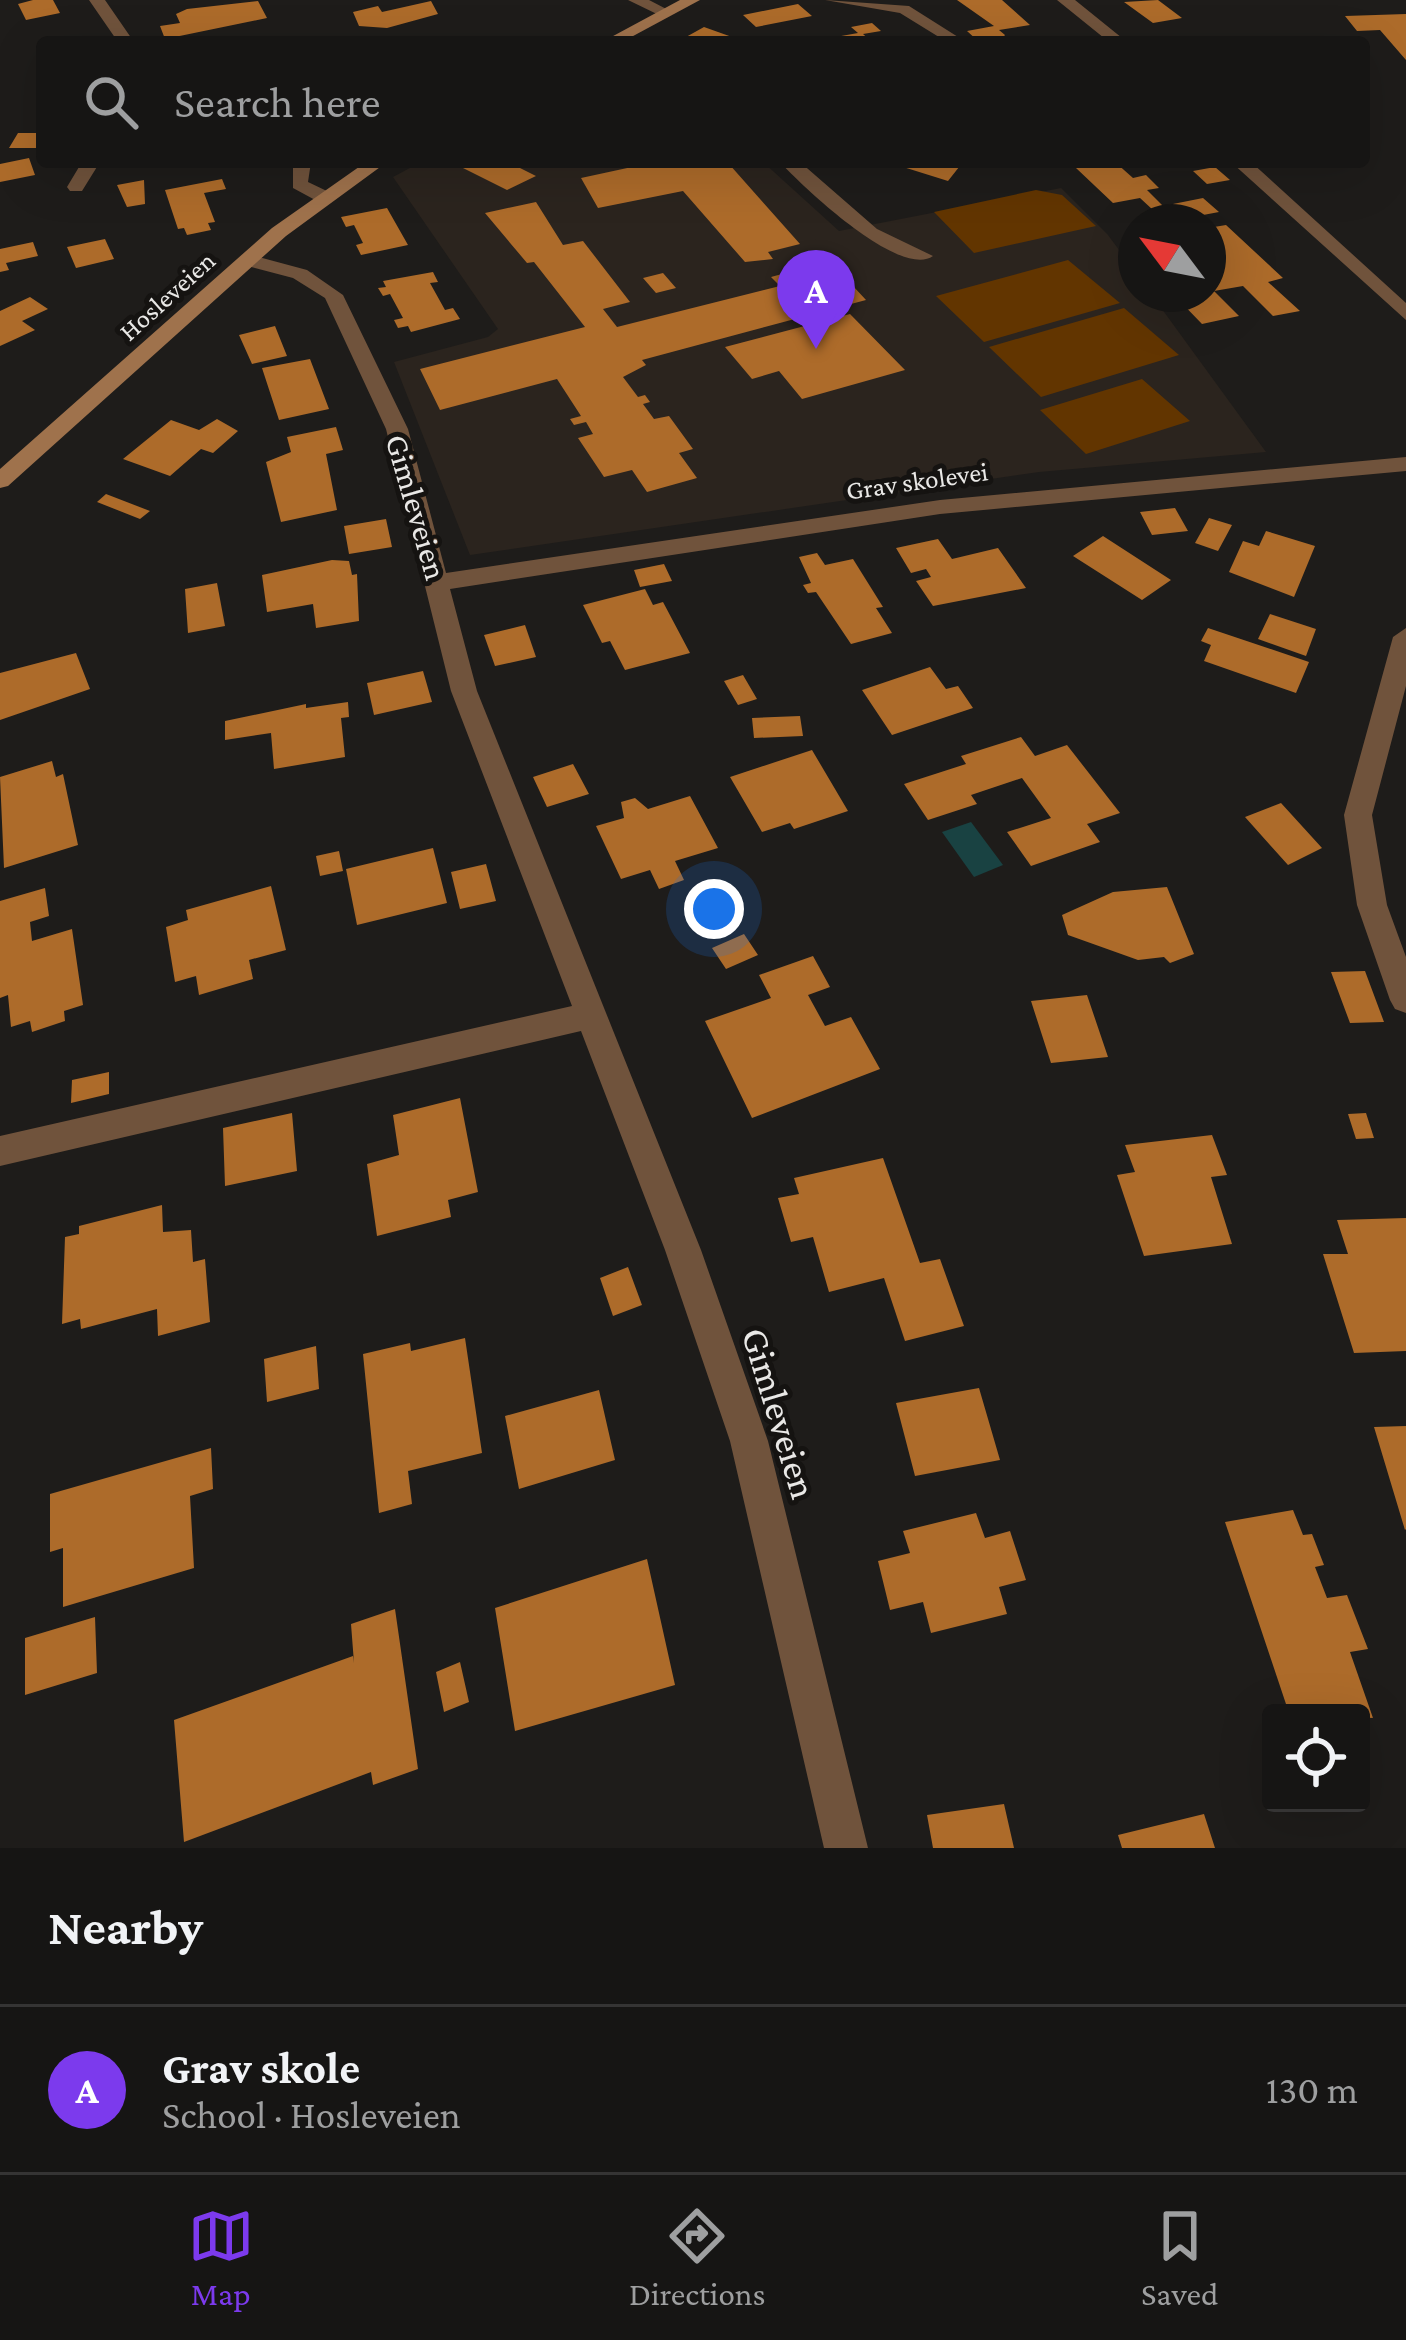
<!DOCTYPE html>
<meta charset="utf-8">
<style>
body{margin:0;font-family:"Crimson Pro",serif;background:#1f1e1d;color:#f1f3f6}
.controls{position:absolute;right:36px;bottom:36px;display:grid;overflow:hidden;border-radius:12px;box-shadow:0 12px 48px #0002}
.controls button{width:108px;height:108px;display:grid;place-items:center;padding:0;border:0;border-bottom:3px solid #353434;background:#161514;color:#f1f3f6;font:60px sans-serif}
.compass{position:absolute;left:1118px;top:204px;width:108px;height:108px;border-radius:50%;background:#161514;box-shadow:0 12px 48px #0002;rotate:302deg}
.you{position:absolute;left:714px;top:909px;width:42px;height:42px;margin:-30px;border:9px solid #fff;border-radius:50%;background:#1a73e8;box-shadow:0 0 0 18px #1a73e833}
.badge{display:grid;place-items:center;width:78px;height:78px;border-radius:50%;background:#7c3aed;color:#fff;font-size:39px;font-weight:700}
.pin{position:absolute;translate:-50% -99px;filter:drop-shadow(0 3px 6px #0008)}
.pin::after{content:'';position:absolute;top:63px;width:42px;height:36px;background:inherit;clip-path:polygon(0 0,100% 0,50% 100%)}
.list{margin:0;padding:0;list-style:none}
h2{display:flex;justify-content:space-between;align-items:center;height:156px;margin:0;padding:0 48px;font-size:51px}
h2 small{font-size:39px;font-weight:400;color:#9e9fa0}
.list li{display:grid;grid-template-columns:78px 1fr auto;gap:36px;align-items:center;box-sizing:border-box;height:168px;padding:0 48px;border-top:3px solid #353434}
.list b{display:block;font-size:45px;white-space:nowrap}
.list p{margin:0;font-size:39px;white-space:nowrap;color:#9e9fa0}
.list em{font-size:39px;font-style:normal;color:#9e9fa0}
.icon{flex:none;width:66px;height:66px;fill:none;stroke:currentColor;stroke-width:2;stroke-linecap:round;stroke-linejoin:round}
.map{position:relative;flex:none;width:1406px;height:1848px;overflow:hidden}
.search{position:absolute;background:#161514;box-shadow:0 12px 48px #0002;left:36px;right:36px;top:36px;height:132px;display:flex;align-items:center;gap:30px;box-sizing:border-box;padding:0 42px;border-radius:12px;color:#9e9fa0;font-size:45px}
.sheet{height:324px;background:#161514}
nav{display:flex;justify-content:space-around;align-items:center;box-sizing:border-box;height:168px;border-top:3px solid #353434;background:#161514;font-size:33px;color:#9e9fa0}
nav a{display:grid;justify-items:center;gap:6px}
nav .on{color:#7c3aed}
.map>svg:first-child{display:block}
.built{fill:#2b241e}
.green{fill:#623500}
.water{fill:#194242}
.building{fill:#ad6b2a}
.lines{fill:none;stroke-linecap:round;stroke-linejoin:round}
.lane{fill:#70533c;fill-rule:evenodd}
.street{fill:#70533c;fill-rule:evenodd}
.secondary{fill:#9f724c;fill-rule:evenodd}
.labels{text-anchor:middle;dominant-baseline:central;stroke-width:10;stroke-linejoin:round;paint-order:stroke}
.far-street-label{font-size:27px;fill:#e9e8e6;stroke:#151311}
.street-label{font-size:33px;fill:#e9e8e6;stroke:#151311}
.near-street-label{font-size:39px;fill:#e9e8e6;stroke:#151311}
</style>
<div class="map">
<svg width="1406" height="1848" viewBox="0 0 1406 1848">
<rect width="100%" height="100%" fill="#1e1c1a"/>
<path class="built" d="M421,162H763L839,231L1061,188L1108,235L1136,273V294H1151L1266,452L1039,472L470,555L394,362L488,337L498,329L393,177Z"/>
<path class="green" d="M1036,190L1062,195L1096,226L974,253L934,212Z
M1068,260L1120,303L984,342L936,296Z
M1124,308L1179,355L1041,397L989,347Z
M1142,379L1190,421L1086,454L1040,410Z"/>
<path class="water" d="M971,822L1003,865L974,877L942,832Z"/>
<path class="building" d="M33,0H53L60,13L26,20L18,4Z
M957,0H1002L1030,25L999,30L1005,35L1002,39L978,41L967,31L994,26Z
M1158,0L1182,18L1153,23L1124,2Z
M258,1L267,18L165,39L160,26L180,23L176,14L187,9Z
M431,1L438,14L387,28L359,26L353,12L378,6L382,12Z
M798,4L812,16L756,27L743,15Z
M1406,14V60L1380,30L1357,31L1345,16Z
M872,23L881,31L863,34L872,42L830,38L858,33L851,27Z
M704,27L732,37L677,42Z
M18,133H42V148H9Z
M29,158L35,175L0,182V164Z
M451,162H528L518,167L536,176L507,190Z
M655,162L729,164L800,244L768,252L773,259L745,262L683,191L598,208L581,178Z
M904,162H963L948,181L900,166Z
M1115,162L1133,178L1146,175L1159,188L1147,190L1163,206L1203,198L1219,212L1166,222L1140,198L1113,203L1076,168Z
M1215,167L1230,180L1207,184L1193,171Z
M222,179L226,189L204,193L215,222L208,223L211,230L187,235L184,228L178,229L165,190Z
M144,180L145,204L127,207L117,185Z
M536,202L563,245L583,241L630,302L603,309L617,327L780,286L771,277L793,271L802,281L841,273L866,300L642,360L646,365L623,377L638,397L645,395L650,402L643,404L654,419L669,416L693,449L679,453L697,478L647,492L632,470L604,477L578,438L593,434L586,422L574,425L570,419L581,416L557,379L440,410L420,369L585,327L534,262L527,263L485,213Z
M387,208L408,245L361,255L356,245L363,243L354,225L346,227L341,217Z
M1226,225L1283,278L1268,282L1300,311L1273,316L1243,286L1214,291L1239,316L1202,324L1173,294H1208V262L1216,260L1208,252V228Z
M105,239L114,259L76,268L67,247Z
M33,242L38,256L6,263L9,270L0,272V249Z
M433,272L438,282L430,283L445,310L453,308L460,319L411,332L408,326L398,328L394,320L403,318L390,294L383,296L378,288L386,287L383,281Z
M663,273L676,288L656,293L643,278Z
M30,297L48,309L22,321L35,330L0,346V311Z
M850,314L905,370L802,399L779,371L752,379L725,347Z
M275,326L287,356L252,364L239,335Z
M310,359L329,409L279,420L262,368Z
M217,419L238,431L213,453L201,449L170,476L123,459L171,420L199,430Z
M336,427L343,450L326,454L337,510L281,522L266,462L291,452L287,437Z
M106,494L150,511L140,519L97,502Z
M1175,508L1188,531L1152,535L1140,512Z
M1209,518L1232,525L1218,551L1195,543Z
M386,519L392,547L349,554L344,526Z
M1266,531L1315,546L1294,597L1229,572L1243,541L1259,546Z
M1103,536L1171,580L1142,600L1073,556Z
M938,539L952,559L998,548L1026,588L933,606L916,581L931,577L926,569L911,573L896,548Z
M817,553L825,565L853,559L883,607L876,608L892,633L851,644L816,592L808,593L803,585L811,583L799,557Z
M332,560L349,561L352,575L357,574L359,621L316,628L313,604L267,612L262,575Z
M664,564L672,581L640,587L634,570Z
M217,583L225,626L188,633L185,589Z
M645,589L653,605L663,602L690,653L625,670L610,641L602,643L583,605Z
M1270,614L1316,629L1306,656L1258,639Z
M525,625L536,657L495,666L484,635Z
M1208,628L1309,662L1296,693L1204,661L1211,645L1201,641Z
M76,653L90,689L0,720V673Z
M930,667L946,689L958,686L973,708L892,735L862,690Z
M423,671L432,702L374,715L367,683Z
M743,675L757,699L738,705L724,681Z
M348,702L349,717L341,718L345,757L274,769L271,733L225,740V721L306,704V708Z
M800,716L803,736L754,738L752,718Z
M1021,737L1035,756L1067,745L1120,813L1087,824L1100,842L1031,866L1007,832L1051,818L1022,778L971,795L977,804L928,820L904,784L966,764L961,756Z
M812,750L848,811L794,829L790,823L762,832L730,777Z
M52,761L56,777L63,774L78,845L4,868L0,777Z
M573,764L589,794L547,807L533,777Z
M690,796L718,848L675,861L684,880L659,889L650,870L621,879L596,826L624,818L621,802L635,798L648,809Z
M1281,803L1322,848L1288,865L1245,817Z
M433,848L447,903L357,925L346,869Z
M339,851L343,871L320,876L316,856Z
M486,864L496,901L460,909L451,872Z
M271,886L286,950L249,960L253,979L199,995L196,976L175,982L166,927L188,920L186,910Z
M1167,887L1194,954L1170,963L1164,957L1138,960L1068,935L1062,915L1113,892Z
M45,888L49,916L30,922L32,941L72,929L83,1005L64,1011L65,1021L32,1032L30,1021L11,1027L8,995L0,998V901Z
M744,934L758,955L726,969L712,948Z
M813,956L830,987L808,995L825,1026L851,1017L880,1069L752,1118L705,1021L771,998L759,975Z
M1365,971L1384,1022L1350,1023L1331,972Z
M1087,995L1108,1057L1051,1063L1031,1001Z
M109,1072V1094L71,1103L72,1080Z
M460,1098L478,1192L448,1200L451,1217L377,1236L367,1164L399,1155L393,1115Z
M292,1113L297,1171L225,1186L223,1128Z
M1366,1113L1374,1138L1356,1139L1348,1114Z
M1212,1135L1227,1175L1211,1177L1232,1244L1144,1256L1117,1175L1135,1172L1125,1145Z
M883,1158L920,1263L940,1259L964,1326L905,1341L884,1278L829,1292L813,1237L791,1242L778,1198L799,1194L794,1178Z
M162,1205L163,1232L191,1230L193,1262L205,1259L210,1322L158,1336L157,1309L81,1329L80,1319L62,1324L65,1237L79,1234V1226Z
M1406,1218V1351L1354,1353L1323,1254H1348L1337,1220Z
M628,1267L642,1305L613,1316L600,1278Z
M465,1338L482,1453L408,1471L412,1504L379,1513L363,1354L410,1343L411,1351Z
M316,1346L319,1389L267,1402L264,1359Z
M979,1388L1000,1460L915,1476L896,1403Z
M599,1390L615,1460L519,1489L505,1416Z
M1406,1426V1529L1405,1530L1374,1427Z
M211,1448L213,1489L190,1496L194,1568L63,1607V1548L50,1552V1494Z
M1293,1510L1303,1535L1312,1534L1324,1565L1315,1567L1327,1598L1347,1595L1368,1649L1350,1652L1373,1718L1289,1713L1225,1522Z
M976,1513L985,1538L1010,1531L1026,1580L999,1587L1007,1614L931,1633L923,1602L890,1610L878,1561L910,1553L903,1531Z
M647,1559L675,1685L515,1731L495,1608Z
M395,1609L418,1769L373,1785L371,1772L184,1842L174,1720L353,1656L354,1663L351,1624Z
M95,1617L97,1673L25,1695V1638Z
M460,1662L469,1702L444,1712L436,1672Z
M1004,1804L1014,1848H933L927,1815Z
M1204,1814L1215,1848H1122L1118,1835Z"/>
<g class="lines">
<path class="lane" d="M825,0L909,6L966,42H947L900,13Z
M293,162H311L308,182L331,193V201H317L293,188Z"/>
<path class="street" d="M89,0H105L134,42H118Z
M628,0H649L674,13L661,16Z
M1057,0H1075L1127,42H1109Z
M82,162H100L82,191H70L67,187Z
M780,162H800L877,229L933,256C900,279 803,187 780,162Z
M1231,162H1251L1406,303V320Z
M247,254L307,270L343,295L408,429L446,573L940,500L1406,457V471L940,514L450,589L477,691L701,1250L768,1441L868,1848H824L730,1441L665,1250L581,1031L0,1166V1136L572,1006L451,691L386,429L325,298L293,278L240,264L237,260Z
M1406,628V686L1372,815L1387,905L1406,957V1013L1395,1009L1390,1000L1357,905L1344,815L1393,637Z"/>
<path class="secondary" d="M680,0H700L622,42H602Z
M366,162H387L286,236L8,486L0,488V469L272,228Z"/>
</g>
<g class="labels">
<g class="far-street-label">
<text transform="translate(167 296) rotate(-42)">Hosleveien</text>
<text transform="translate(917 481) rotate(-8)">Grav skolevei</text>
</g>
<g class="street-label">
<text transform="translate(417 507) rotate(74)">Gimleveien</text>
</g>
<g class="near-street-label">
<text transform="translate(780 1413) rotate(73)">Gimleveien</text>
</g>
</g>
</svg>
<div class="controls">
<button><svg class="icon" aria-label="locate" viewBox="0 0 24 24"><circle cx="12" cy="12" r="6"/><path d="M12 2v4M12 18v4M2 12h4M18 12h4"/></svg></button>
</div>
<svg class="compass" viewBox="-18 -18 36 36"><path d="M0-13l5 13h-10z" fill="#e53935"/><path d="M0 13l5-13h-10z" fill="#9e9fa0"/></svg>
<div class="you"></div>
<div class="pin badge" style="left:816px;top:349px">A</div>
<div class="search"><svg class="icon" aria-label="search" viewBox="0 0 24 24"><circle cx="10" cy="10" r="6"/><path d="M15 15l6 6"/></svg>Search here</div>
</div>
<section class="sheet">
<h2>Nearby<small></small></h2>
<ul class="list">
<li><span class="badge">A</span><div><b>Grav skole</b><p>School · Hosleveien</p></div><em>130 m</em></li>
</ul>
</section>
<nav>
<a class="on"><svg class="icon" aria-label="map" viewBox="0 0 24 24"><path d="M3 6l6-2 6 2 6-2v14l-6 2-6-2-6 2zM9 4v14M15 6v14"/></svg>Map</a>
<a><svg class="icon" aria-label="directions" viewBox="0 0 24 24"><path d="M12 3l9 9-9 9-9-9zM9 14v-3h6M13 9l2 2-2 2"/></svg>Directions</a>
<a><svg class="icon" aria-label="saved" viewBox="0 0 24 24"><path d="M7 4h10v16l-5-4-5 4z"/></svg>Saved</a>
</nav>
